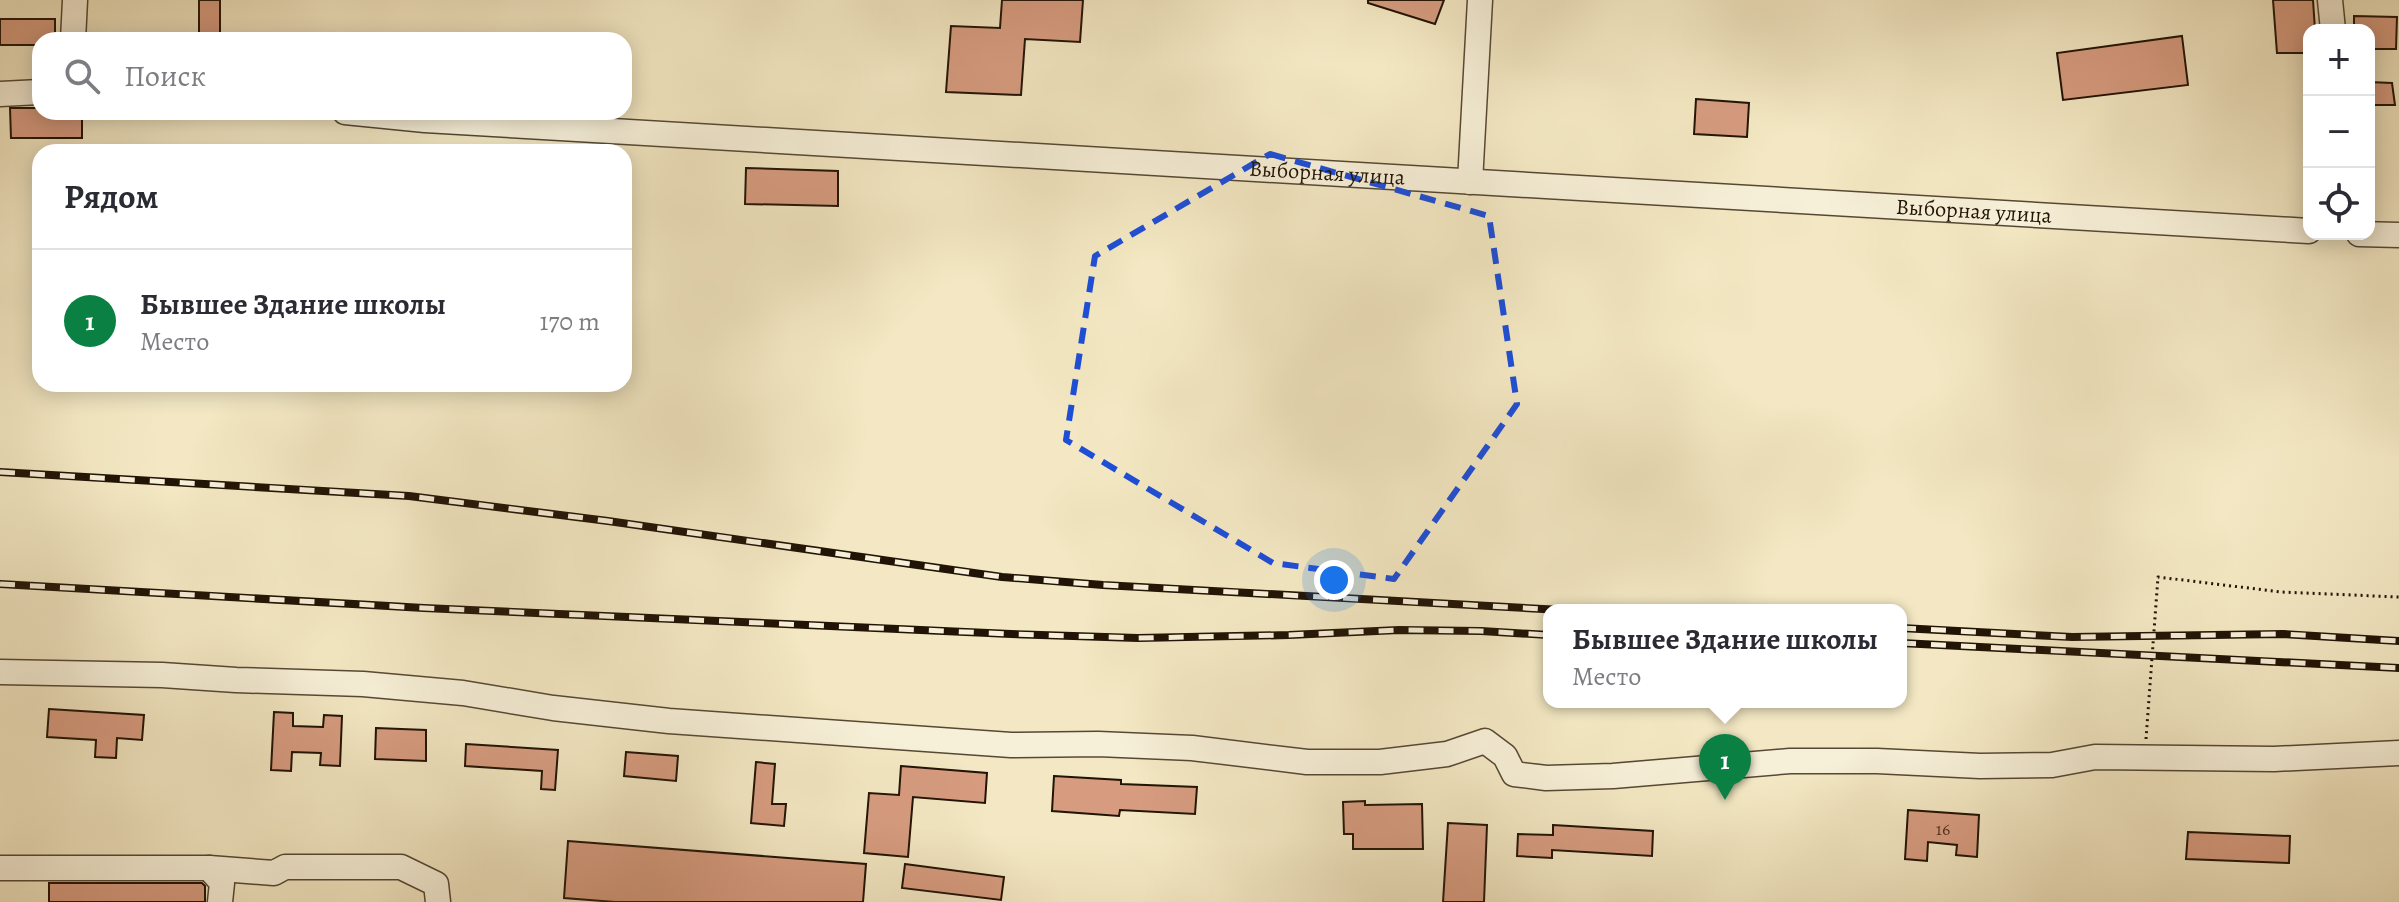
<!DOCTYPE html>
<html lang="ru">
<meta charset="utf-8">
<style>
body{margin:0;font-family:Alegreya,serif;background:#f7f7f7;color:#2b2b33}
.controls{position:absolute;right:24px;top:24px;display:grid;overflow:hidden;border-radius:16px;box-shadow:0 4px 20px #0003}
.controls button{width:72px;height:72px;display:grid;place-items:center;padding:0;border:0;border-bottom:2px solid #e1e1e2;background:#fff;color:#2b2b33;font:40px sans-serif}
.you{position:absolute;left:1334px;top:580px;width:28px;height:28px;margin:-20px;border:6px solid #fff;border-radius:50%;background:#1a73e8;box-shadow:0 0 0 12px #1a73e833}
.badge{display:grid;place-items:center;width:52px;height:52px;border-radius:50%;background:#0b8043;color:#fff;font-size:26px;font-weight:700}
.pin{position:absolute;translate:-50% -66px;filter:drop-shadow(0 2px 4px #0008)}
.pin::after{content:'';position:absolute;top:42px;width:28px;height:24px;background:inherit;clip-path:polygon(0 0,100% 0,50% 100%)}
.popup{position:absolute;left:1543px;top:604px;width:364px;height:104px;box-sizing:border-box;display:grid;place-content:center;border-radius:16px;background:#fff;filter:drop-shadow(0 2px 6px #0005);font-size:26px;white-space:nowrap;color:#7c7c81}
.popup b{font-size:30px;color:#2b2b33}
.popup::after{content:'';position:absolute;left:50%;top:100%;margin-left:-16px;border:16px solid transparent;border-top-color:#fff}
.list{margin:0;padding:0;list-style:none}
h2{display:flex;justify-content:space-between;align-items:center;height:104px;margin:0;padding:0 32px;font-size:34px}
h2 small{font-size:26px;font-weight:400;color:#7c7c81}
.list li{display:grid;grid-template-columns:52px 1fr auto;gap:24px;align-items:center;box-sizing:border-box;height:144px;padding:0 32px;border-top:2px solid #e1e1e2}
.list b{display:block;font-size:30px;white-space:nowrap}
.list p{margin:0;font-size:26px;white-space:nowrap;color:#7c7c81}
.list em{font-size:26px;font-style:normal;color:#7c7c81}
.icon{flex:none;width:44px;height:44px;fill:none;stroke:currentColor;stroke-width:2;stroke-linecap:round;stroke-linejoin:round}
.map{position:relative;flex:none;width:2399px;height:902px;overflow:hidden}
.search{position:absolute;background:#fff;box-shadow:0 4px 20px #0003;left:32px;top:32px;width:600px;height:88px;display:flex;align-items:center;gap:20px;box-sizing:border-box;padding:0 28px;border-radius:24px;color:#7c7c81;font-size:30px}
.panel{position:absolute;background:#fff;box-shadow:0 4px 20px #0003;left:32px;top:144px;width:600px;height:248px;border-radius:24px}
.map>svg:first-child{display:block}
.building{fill:#d79c80;stroke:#211305;stroke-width:2}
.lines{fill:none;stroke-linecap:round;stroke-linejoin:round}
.minor-casing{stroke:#564834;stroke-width:27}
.path{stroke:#211305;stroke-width:3;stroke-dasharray:2 4;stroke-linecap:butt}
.minor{stroke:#f7f0d8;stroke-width:24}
.rail-casing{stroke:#211305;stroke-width:8}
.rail{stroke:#f7f0d8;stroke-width:5;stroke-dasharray:15;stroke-linecap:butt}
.marked{fill:none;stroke:#1d4ed8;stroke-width:6;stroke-dasharray:16 10;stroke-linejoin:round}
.labels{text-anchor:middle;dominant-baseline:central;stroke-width:6;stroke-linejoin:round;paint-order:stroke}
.number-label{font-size:18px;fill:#4e3524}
.street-label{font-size:22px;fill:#211305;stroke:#f7f0d8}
</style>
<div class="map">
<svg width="2399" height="902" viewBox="0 0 2399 902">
<rect width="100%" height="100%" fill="#f3e8c3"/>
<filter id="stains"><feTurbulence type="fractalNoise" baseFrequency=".0025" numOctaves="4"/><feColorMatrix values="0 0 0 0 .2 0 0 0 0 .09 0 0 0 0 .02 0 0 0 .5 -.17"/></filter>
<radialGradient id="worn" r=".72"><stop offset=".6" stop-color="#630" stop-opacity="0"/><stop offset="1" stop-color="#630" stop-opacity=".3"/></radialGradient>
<path class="building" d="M199,0H220V39H199Z
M1002,0H1083L1080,42L1025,39L1021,95L946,92L951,26L1000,28Z
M1368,0H1444L1435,24L1368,3Z
M2273,0H2313L2315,30H2309V53H2277Z
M2354,16L2397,17L2396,49H2369V30H2354Z
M0,19H55V40H40V45H0Z
M2182,36L2188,85L2063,100L2057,53Z
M2369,82L2392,83L2395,105H2369Z
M1696,99L1749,103L1747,137L1694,134Z
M10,108H40V112H82V138H11Z
M746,168L838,171V206L745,204Z
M49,709L144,715L142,740L117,738L116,758L95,757L96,740L47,737Z
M274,712L293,713V726L323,727L324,715L342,716L340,766L320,765L321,753L292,752L291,771L271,770Z
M376,728L426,730V761L375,759Z
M466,744L558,750L555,790L541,789L542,771L465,766Z
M626,752L678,756L676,781L624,776Z
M756,762L775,764L772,804H786L784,826L751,823Z
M901,766L987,773L985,803L913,797L908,857L864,853L869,793L899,795Z
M1054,776L1121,780V784L1197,787L1195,814L1120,810L1119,816L1052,811Z
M1365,801V805L1422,804L1423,849H1353V834H1344L1343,802Z
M1908,810L1979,815L1977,857L1956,855L1957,845L1928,842L1927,861L1905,859Z
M1448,823L1487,825L1484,902H1443Z
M1553,825L1653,831L1652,856L1552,850V858L1517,856L1518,834L1553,835Z
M2188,832L2290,836L2289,863L2186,859Z
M568,841L866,864L863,902H615L564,898Z
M905,864L1004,877L1001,900L902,888Z
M49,883H202L205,886V902H49Z"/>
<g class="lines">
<defs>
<g id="minor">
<path d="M2330,0L2333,30"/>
<path d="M73,40L75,0"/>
<path d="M0,94L40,92"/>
<path id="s1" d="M345,112L425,120L2309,231"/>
<path d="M1470,182L1480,0"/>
<path d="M2359,234L2399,235"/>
<path d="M0,672L162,675L236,680L363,684L463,693L553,708L669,721L1011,745L1098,744L1192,748L1307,762H1380L1447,754L1485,741L1505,756L1514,774L1546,778L1613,776L1790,761H1877L1980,766L2052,765L2095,757L2274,759L2399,753"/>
<path d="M0,868H209L222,883L220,902"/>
<path d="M209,868L274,873L285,867H401L436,884L438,902"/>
</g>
</defs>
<use href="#minor" class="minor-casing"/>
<path class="path" d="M2146,739L2158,577L2281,592L2399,597"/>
<use href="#minor" class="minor"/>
<defs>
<path id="rail" d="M0,472L409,496L608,521L1002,577L1103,585L1562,610
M0,584L424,608L1011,634L1138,638L1289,635L1399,630L1481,631L1549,635
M1901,628L2072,637L2283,634L2399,641
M1901,643L2399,668"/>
</defs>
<use href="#rail" class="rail-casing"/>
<use href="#rail" class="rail"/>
</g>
<path class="marked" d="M1270,154L1489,216L1517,404L1394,579L1273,563L1066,440L1095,256Z"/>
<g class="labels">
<g class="number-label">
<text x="1943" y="829">16</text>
</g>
<g class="street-label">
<text stroke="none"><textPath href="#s1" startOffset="984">Выборная улица</textPath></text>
<text stroke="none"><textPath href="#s1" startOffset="1632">Выборная улица</textPath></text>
</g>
</g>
<rect width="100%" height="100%" filter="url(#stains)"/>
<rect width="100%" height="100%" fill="url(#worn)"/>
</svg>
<div class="controls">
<button>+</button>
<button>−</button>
<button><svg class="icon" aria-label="locate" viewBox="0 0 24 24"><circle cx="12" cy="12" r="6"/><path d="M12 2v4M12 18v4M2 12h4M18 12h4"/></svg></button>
</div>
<div class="you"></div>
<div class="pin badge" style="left:1725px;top:800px">1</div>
<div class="popup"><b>Бывшее Здание школы</b>Место</div>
<div class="search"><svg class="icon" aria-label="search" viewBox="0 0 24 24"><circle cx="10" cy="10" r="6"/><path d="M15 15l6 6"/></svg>Поиск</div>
<section class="panel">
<h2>Рядом<small></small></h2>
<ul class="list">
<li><span class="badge">1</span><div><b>Бывшее Здание школы</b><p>Место</p></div><em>170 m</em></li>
</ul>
</section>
</div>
